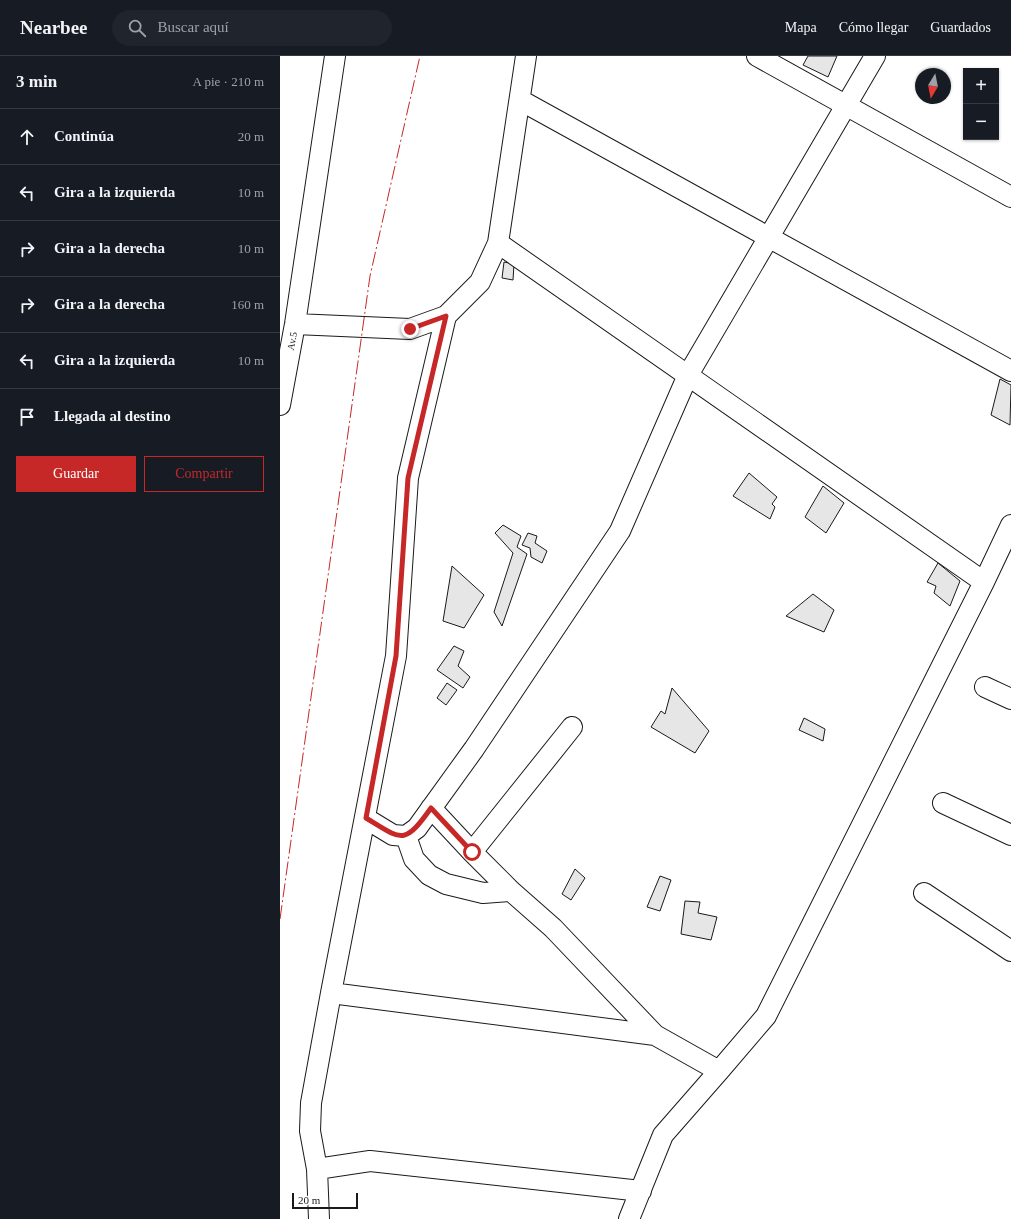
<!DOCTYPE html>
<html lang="es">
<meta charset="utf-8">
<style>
body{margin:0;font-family:"Times New Roman",serif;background:#20242c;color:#f1f3f6}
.controls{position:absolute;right:12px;top:12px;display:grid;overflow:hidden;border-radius:0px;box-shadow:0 1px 3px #0004}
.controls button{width:36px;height:36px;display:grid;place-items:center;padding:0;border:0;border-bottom:1px solid #363941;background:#171b24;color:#f1f3f6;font:20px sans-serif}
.compass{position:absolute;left:635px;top:12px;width:36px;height:36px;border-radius:50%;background:#171b24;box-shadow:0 1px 3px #0004;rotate:190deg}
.scale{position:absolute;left:12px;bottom:10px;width:66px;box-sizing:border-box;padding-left:4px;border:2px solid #1a1a1a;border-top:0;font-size:11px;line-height:14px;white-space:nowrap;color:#1a1a1a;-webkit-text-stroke:3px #fff;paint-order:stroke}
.stop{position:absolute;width:12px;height:12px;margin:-9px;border:3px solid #c62828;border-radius:50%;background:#fff}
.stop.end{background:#c62828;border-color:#fff;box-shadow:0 1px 4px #0008}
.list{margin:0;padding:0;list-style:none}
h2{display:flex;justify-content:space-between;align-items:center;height:52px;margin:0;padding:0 16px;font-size:17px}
h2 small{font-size:13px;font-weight:400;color:#9ea1a6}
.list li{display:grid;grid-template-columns:26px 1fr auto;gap:12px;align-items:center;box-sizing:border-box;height:56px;padding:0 16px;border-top:1px solid #363941}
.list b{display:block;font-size:15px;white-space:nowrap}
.list em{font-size:13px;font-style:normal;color:#9ea1a6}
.actions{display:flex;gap:8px;padding:12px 16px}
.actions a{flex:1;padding:9px 0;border:1px solid #c62828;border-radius:0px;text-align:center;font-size:14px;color:#c62828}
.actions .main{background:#c62828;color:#fff}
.icon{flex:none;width:22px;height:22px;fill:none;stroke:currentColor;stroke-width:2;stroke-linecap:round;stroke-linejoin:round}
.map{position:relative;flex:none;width:731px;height:1163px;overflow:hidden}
header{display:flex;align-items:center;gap:24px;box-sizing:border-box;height:56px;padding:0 20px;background:#171b24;border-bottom:1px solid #363941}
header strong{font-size:19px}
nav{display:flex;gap:22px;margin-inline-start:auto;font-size:14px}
.search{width:280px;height:36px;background:#20242c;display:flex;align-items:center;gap:10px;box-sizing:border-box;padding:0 14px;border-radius:22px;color:#9ea1a6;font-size:15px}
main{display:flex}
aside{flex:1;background:#171b24}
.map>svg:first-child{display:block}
.building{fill:#e6e6e6;stroke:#1a1a1a}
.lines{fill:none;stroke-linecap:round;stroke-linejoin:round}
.street-casing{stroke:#1a1a1a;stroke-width:22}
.street{stroke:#fff;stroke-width:20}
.power{stroke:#c62828;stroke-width:1;stroke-dasharray:14 3 2 3;stroke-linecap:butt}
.route{stroke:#c62828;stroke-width:5}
.labels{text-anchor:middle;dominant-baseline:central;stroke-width:3;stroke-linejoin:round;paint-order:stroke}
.street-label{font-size:10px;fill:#1a1a1a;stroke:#fff}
</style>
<header>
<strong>Nearbee</strong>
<div class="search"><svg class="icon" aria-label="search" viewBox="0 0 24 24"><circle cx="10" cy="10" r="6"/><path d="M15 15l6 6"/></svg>Buscar aquí</div>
<nav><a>Mapa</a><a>Cómo llegar</a><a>Guardados</a></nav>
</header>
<main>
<aside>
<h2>3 min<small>A pie · 210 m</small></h2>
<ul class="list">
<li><svg class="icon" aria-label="ahead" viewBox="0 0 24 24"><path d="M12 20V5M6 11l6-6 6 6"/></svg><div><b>Continúa</b></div><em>20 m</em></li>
<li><svg class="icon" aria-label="left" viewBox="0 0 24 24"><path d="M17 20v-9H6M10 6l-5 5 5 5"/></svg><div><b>Gira a la izquierda</b></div><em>10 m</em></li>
<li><svg class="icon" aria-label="right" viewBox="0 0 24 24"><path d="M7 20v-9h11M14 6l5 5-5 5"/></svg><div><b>Gira a la derecha</b></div><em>10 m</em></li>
<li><svg class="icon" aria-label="right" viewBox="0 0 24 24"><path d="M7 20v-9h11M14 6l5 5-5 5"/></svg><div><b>Gira a la derecha</b></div><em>160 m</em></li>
<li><svg class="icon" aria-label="left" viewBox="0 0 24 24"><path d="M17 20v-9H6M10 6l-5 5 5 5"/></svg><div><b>Gira a la izquierda</b></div><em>10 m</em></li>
<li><svg class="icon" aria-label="arrive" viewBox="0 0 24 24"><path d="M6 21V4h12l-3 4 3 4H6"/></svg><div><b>Llegada al destino</b></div></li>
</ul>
<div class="actions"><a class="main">Guardar</a><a>Compartir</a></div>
</aside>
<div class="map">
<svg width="731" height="1163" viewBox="0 0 731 1163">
<rect width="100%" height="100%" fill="#fff"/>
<path class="building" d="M528,0H557L548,21L523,9Z
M224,206L234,208L233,224L222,222Z
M720,323L731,329L730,369L711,359Z
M469,417L497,441L492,448L495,451L490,463L453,440Z
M543,430L564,447L546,477L525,461Z
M223,469L241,480L237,491L247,498L222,570L214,556L233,497L215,477Z
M248,477L257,480L255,487L267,495L262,507L251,501L250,492L242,489Z
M658,507L680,525L670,550L654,537L656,530L647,526Z
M172,510L204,539L184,572L163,565Z
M533,538L554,554L544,576L506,560Z
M174,590L184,595L178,610L190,621L183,632L157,614Z
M167,627L177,634L166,649L157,642Z
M392,632L429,675L415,697L371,671L381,655L385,658Z
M524,662L545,673L543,685L519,674Z
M295,813L305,822L291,844L282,838Z
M380,820L391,824L380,855L367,851Z
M405,845L420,846L418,857L437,861L431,884L401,878Z"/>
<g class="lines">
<defs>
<path id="street" d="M477,0L731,141
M240,44L731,315
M218,187L704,526
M15,268L130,273L166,260L200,226L218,187L246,0
M0,349L15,268L55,0
M705,631L731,643
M663,747L731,779
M151,752L192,796L231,835L273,872L375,979
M85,762L113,779L126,780L137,772L194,693L340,475L408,319L595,0
M126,780L134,803L149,819L166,828L203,837L231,835
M192,796L292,671
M644,837L731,895
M51,937L375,979L439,1015
M37,1113L90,1105L361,1135
M39,1163L37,1113L30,1075L31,1047L51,937L116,600L128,422L166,260
M349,1163L383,1079L439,1015L486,960L704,526L731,469"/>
</defs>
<use href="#street" class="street-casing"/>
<use href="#street" class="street"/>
<path class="power" d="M0,863L90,220L140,0"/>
</g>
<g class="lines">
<path class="route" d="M130,273L166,260L128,422L116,600L86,762C122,784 124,790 151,752L192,796"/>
</g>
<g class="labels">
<g class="street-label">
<text transform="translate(12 285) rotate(-80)">Av.5</text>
</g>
</g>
</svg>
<div class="controls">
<button>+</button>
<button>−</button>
</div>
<svg class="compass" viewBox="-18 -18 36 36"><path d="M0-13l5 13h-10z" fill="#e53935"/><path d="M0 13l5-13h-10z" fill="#9ea1a6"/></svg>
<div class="scale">20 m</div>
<div class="stop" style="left:192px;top:796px"></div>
<div class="stop end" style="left:130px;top:273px"></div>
</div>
</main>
